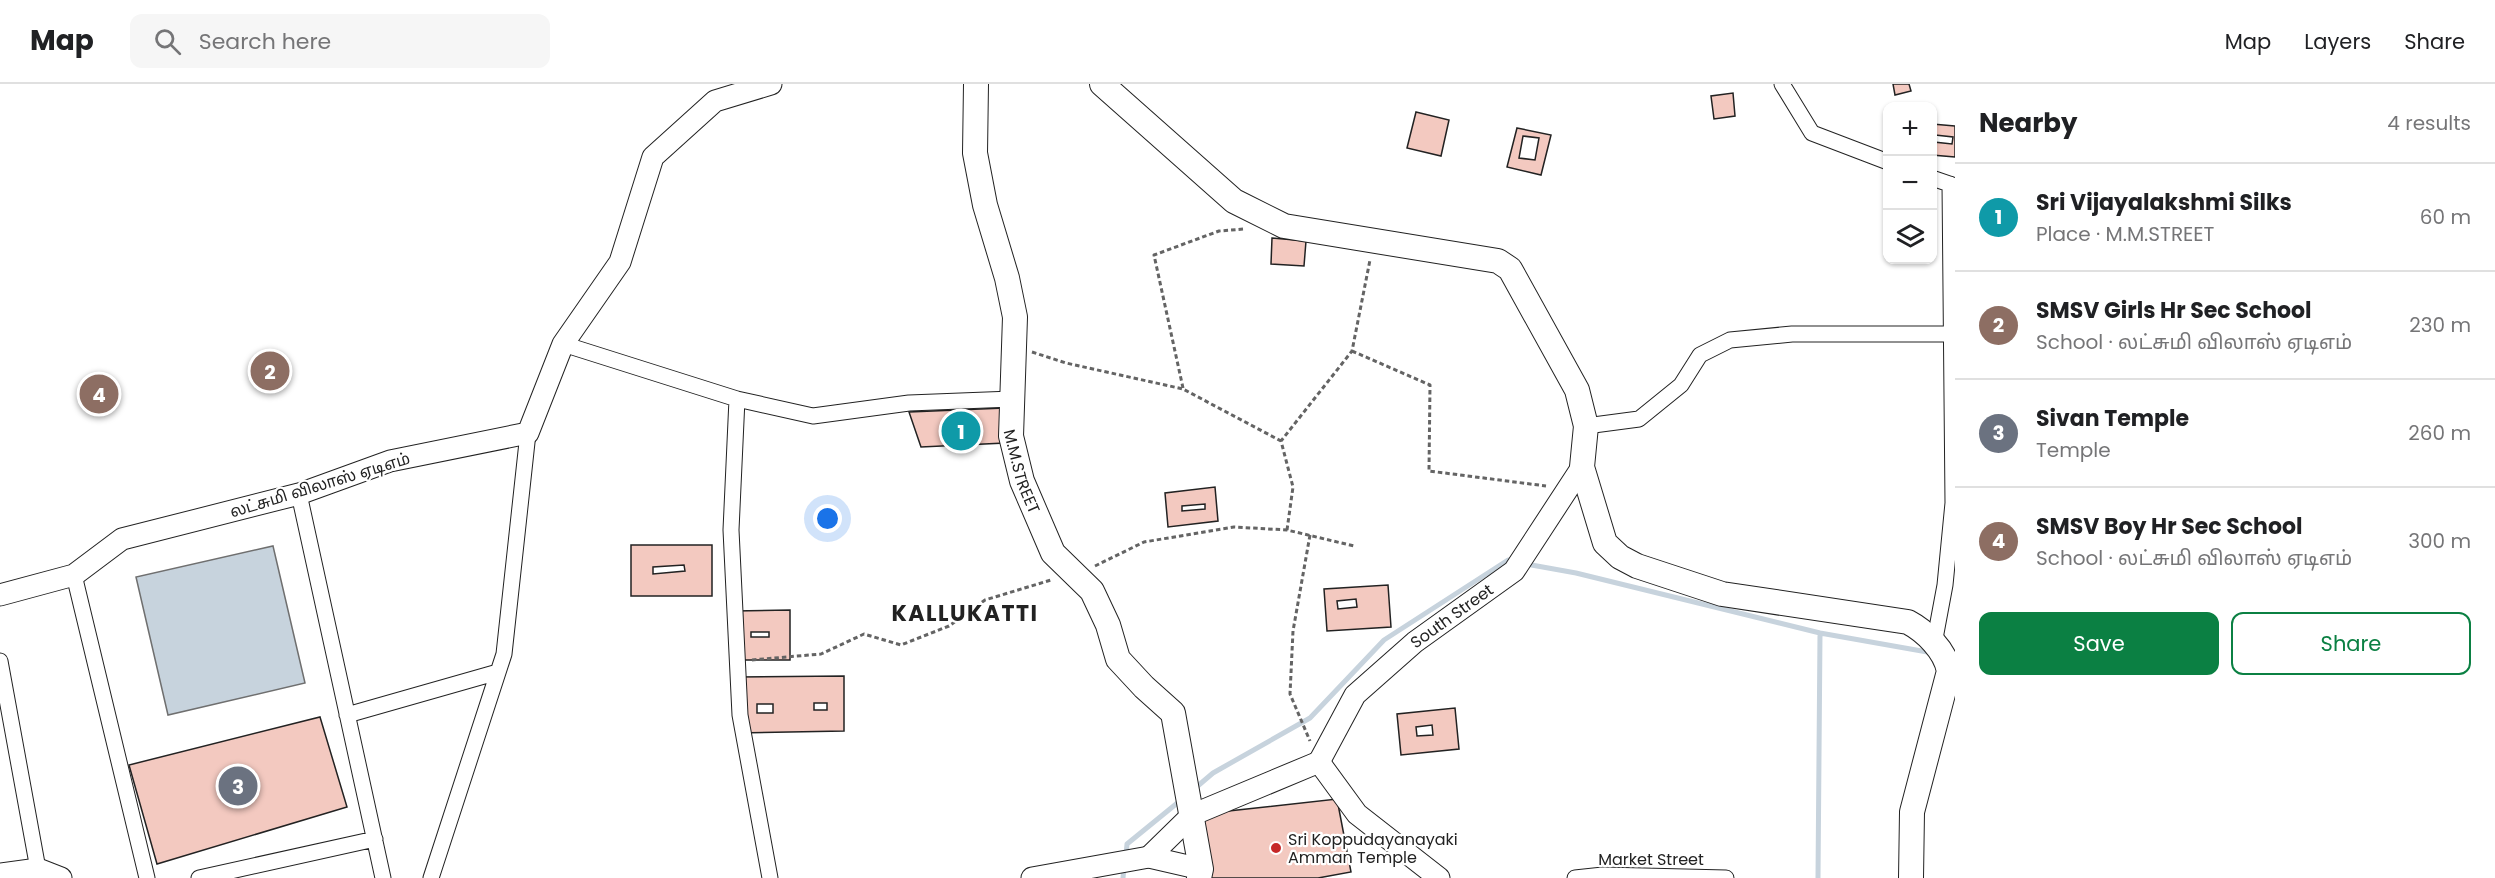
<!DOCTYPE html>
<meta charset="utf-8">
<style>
body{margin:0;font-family:Poppins,"Noto Sans Tamil",sans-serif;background:#f6f6f6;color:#202124}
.controls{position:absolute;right:18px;top:18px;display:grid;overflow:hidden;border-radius:12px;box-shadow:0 2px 4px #0004}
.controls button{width:54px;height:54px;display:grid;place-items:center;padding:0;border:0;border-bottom:2px solid #e0e0e0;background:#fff;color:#202124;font:30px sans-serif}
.you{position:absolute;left:828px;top:435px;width:21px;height:21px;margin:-15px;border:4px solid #fff;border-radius:50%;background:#1a73e8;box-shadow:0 0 0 9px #1a73e833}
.badge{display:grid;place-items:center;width:39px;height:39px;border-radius:50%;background:#0b8043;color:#fff;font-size:20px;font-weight:700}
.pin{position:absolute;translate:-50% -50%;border:3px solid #fff;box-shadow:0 2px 6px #0006}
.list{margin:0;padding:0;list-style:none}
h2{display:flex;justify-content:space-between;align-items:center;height:78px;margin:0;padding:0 24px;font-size:26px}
h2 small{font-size:20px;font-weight:400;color:#757577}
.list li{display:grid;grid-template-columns:39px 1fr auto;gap:18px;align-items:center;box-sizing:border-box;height:108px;padding:0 24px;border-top:2px solid #e0e0e0}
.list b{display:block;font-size:22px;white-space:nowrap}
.list p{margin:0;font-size:20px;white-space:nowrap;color:#757577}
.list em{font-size:20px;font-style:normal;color:#757577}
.actions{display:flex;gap:12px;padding:18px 24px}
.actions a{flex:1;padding:14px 0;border:2px solid #0b8043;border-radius:12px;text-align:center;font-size:21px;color:#0b8043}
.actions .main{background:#0b8043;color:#fff}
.icon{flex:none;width:33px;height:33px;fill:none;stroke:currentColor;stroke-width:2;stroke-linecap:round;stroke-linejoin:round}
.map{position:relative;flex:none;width:1955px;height:794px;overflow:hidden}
header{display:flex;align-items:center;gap:36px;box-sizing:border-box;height:84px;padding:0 30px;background:#fff;border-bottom:2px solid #e0e0e0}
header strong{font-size:28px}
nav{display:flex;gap:33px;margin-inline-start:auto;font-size:21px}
.search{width:420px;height:54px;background:#f6f6f6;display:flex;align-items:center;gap:15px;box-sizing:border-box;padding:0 21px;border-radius:12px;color:#757577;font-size:22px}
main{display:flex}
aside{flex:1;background:#fff}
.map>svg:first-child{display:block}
.water{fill:#c7d3dd;stroke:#6f6f6f;stroke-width:1.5}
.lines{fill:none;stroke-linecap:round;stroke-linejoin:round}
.stream{stroke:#c7d3dd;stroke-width:5}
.building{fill:#f3c9c0;stroke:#222;stroke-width:1.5;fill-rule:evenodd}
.street-casing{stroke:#222;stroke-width:17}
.secondary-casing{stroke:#222;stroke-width:23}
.primary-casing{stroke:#222;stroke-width:26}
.path{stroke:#646464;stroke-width:3;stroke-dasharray:4.5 3;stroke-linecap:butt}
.street{stroke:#fff;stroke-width:15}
.secondary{stroke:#fff;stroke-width:21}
.primary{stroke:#fff;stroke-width:24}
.poi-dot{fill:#c62828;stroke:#fff;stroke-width:2}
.labels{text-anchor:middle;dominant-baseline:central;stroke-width:4.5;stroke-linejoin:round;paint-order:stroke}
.street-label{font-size:16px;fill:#222;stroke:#fff}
.poi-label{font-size:16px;fill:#222;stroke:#fff;text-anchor:start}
.district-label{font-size:22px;font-weight:bold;letter-spacing:1.5px;fill:#222;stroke:#fff}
</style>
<header>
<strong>Map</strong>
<div class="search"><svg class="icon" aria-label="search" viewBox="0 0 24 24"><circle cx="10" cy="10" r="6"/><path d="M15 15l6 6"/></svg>Search here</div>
<nav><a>Map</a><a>Layers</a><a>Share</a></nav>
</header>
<main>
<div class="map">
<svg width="1955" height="794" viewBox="0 0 1955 794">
<rect width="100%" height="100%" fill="#fff"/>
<path class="water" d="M273,462L305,599L168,631L136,493Z"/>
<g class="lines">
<path class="stream" d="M1526,480L1576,489L1820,549L1933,569
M1193,706L1213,689L1310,634L1384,556L1508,476L1514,477
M1126,771L1127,760L1181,716
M1123,794L1124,783
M1818,794L1820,549"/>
</g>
<path class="building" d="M1893,0H1909L1911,7L1895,11Z
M1733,9L1735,32L1714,35L1711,12Z
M1416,28L1449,36L1441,72L1407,64Z
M1932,40L1955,42V73L1932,71ZM1935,51L1953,53L1952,60L1934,58Z
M1517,44L1551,51L1541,91L1507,83ZM1523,52L1539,54L1535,76L1519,74Z
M1272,154L1306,157L1304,182L1271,180Z
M1005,324V359L921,363L909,328Z
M1215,403L1218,437L1168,443L1165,409ZM1205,420V425L1182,427V422Z
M631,461H712V512H631ZM684,481L685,487L653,490V483Z
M1388,501L1391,543L1327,547L1324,505ZM1356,515L1357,523L1338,525L1337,517Z
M790,526V576H734V527ZM751,548H769V553H751Z
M844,592V647L737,649V593ZM814,619H827V626H814ZM757,620H773V629H757Z
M1455,624L1459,665L1401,671L1397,630ZM1432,641L1433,651L1417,652L1416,643Z
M320,633L347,723L157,780L129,681Z
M1337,715L1351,788L1318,794H1208L1192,731Z"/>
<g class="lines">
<defs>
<path id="street" d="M1782,0L1812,49L1888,78
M1932,94L1955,102
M563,260L737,315L813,332L909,319L1012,315
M737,315L731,446L740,631L770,794
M1586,342L1639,335L1681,301L1700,271L1730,256L1792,250H1955
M299,410L383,794
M74,491L147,794
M1934,560L1945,501L1953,419L1950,100
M0,577L38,785
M347,631L498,588
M199,794L375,755
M431,794L504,570L528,349
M1575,794L1603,791L1726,794"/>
<g id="secondary">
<path d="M0,511L74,491L122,455L299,410L390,377L528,349L563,260L620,178L653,73L715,17L771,0"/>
<path id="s1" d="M1319,678L1355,611L1415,558L1514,487L1582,383"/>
<path d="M1149,773L1192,731L1319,678L1357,730L1439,794"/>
<path d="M0,790L38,785L61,794"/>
<path d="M1032,794L1149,773L1201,785"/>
</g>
<g id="primary">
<path id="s2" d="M976,0L975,69L985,121L1007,194L1015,233L1011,352L1022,397L1053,469L1092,507L1108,541L1118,575L1144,603L1173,629L1201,785L1199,794"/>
<path d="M1102,0L1234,117L1284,142L1498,177L1510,185L1577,306L1586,342L1582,383L1605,459L1620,473L1637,482L1722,510L1908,538C1925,547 1945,566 1949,587L1912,728L1911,794"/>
</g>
</defs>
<use href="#street" class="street-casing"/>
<use href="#secondary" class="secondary-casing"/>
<use href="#primary" class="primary-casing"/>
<path class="path" d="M1352,267L1430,301L1429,387L1546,402
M1032,268L1066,279L1183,305L1281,357
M1183,304L1154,171L1219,147L1244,145
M1287,446L1293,403L1281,357L1352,267L1370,176
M1310,451L1293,547L1290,610L1310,657
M1095,482L1144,458L1234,443L1287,446L1354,462
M752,576L821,570L864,550L901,561L949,542L985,516L1051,496"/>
<use href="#street" class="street"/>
<use href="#secondary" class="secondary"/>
<use href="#primary" class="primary"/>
</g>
<circle class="poi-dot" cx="1276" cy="764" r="6"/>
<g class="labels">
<g class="street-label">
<text stroke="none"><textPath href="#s2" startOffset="394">M.M.STREET</textPath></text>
<text transform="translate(320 401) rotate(-17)">லட்சுமி விலாஸ் ஏடிஎம்</text>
<text stroke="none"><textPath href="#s1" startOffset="201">South Street</textPath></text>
<text x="1651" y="775">Market Street</text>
</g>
<g class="poi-label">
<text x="1288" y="755">Sri Koppudayanayaki<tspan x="1288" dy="18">Amman Temple</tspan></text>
</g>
<g class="district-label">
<text x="965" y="529">KALLUKATTI</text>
</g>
</g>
</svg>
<div class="controls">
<button>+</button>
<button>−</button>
<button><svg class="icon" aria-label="layers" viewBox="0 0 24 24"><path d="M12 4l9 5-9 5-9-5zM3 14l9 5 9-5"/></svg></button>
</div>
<div class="you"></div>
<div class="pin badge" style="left:961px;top:347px;background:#0f9aa8">1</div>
<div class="pin badge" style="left:270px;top:287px;background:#8d6e63">2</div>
<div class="pin badge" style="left:238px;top:702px;background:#6b7280">3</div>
<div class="pin badge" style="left:99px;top:310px;background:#8d6e63">4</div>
</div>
<aside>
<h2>Nearby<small>4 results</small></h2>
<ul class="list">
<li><span class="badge" style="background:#0f9aa8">1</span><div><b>Sri Vijayalakshmi Silks</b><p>Place · M.M.STREET</p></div><em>60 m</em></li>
<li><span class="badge" style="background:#8d6e63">2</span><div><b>SMSV Girls Hr Sec School</b><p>School · லட்சுமி விலாஸ் ஏடிஎம்</p></div><em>230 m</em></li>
<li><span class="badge" style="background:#6b7280">3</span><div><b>Sivan Temple</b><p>Temple</p></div><em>260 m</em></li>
<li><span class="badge" style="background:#8d6e63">4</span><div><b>SMSV Boy Hr Sec School</b><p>School · லட்சுமி விலாஸ் ஏடிஎம்</p></div><em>300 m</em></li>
</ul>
<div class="actions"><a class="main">Save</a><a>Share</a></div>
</aside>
</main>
